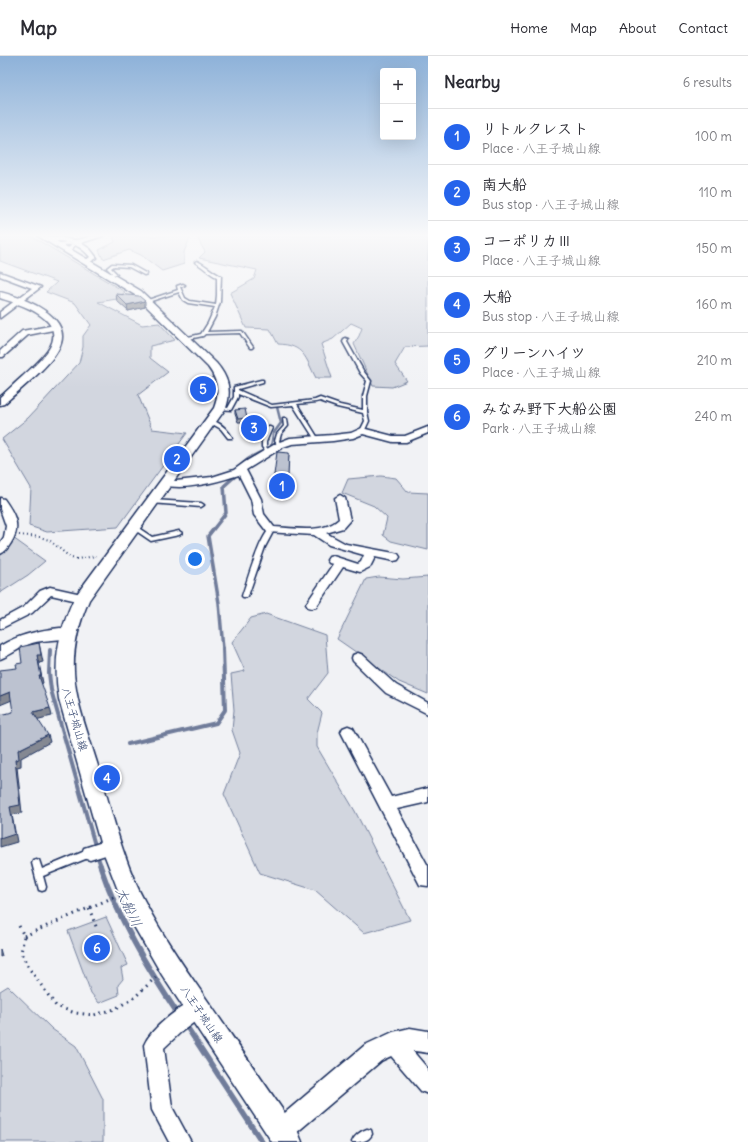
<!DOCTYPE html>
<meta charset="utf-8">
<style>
body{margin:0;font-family:Delius,"Klee One",sans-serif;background:#f7f7f7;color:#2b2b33}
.controls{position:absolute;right:12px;top:12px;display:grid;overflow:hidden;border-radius:4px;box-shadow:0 4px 16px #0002}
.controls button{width:36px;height:36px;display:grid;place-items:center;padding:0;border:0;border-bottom:1px solid #e1e1e2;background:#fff;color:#2b2b33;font:20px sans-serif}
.you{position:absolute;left:195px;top:503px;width:14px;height:14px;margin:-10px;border:3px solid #fff;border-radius:50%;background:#1a73e8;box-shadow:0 0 0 6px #1a73e833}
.badge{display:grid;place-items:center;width:26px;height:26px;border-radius:50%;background:#2563eb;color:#fff;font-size:13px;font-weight:700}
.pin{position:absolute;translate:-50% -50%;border:2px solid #fff;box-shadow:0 1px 4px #0006}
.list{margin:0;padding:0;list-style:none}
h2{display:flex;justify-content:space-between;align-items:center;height:52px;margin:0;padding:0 16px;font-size:17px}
h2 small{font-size:13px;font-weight:400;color:#7c7c81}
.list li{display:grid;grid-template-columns:26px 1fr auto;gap:12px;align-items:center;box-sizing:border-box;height:56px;padding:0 16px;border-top:1px solid #e1e1e2}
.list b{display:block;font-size:15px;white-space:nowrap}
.list p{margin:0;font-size:13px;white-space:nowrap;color:#7c7c81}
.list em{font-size:13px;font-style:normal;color:#7c7c81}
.map{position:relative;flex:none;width:428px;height:1086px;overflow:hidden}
header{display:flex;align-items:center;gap:24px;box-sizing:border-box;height:56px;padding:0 20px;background:#fff;border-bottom:1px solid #e1e1e2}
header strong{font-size:19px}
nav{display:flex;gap:22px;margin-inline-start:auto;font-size:14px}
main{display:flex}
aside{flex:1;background:#fff}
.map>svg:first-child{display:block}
.green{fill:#d2d6df;stroke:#76829e}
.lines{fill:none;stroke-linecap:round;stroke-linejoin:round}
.stream-far3{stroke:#707c9a;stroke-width:2.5}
.stream-far2{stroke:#707c9a;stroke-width:3.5}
.stream-far1{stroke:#707c9a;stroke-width:4}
.stream{stroke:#707c9a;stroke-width:5.5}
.service-casing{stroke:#1b2f5e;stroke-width:3}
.minor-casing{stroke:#1b2f5e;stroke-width:3}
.tertiary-casing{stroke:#1b2f5e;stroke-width:3}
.secondary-casing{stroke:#1b2f5e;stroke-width:3}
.path-far1{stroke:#1b2f5e;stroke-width:2;stroke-dasharray:1 3;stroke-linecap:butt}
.path{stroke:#1b2f5e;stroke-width:3;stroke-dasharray:1.5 4.5;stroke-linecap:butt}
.service{fill:#fff;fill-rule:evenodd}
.minor{fill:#fff;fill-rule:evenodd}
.tertiary{fill:#fff;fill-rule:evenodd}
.secondary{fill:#fff;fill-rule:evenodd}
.wall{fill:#a2a7b3;stroke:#1b2f5e}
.shaded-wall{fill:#848892;stroke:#1b2f5e}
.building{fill:#bcc2d0;stroke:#1b2f5e}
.labels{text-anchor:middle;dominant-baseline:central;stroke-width:3.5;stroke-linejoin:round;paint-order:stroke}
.street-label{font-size:11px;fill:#1b2f5e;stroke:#fff}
.near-water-label{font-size:14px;font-style:italic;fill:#4c5c81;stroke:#fff}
</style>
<header>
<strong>Map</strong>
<nav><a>Home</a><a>Map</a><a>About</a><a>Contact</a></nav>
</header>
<main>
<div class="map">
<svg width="428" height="1086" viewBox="0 0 428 1086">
<rect width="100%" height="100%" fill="#f1f2f5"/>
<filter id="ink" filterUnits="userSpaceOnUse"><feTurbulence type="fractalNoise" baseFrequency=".025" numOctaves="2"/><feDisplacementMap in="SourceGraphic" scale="8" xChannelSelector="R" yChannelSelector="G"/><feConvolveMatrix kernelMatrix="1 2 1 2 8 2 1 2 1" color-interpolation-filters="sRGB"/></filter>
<g filter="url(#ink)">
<path class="green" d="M0,180H31L125,236L117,243L98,246L142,269L159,267L175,284L150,290V302L168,316L138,339L152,373L187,377L118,471L47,476L29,470L31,432L2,383L28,362L79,307L83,291V280L91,269L75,247L46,236L57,226L0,205Z
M113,180H189L190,182L184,196V208L162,215L141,199L129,194L103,203L99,194L115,186Z
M196,180H428V290L405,291L395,308L407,325L392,331L373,330L354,288L359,280L362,272L351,267L333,283L321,288L332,322H316C305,301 304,289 278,288L270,273L246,272L230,237L254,223L257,214L199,202L205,196Z
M381,420L396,422L408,436L428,437V494L391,485L383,479L387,462L374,450L342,437L348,423Z
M13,482L45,505L28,519L0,537V492Z
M379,521L403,523L428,521V638L399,626L337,583L366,523Z
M266,558L325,579L328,617L308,643L322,657L317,677V691L355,755L410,864L364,877L315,834L260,817L224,738L240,697L232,674L234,654L231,618L245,615L232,586L251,562Z
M106,861L128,909L121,912L123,923L118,929L119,939L99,947L91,937L68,875Z
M8,930L52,973L76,990L103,1043V1086H0V935Z"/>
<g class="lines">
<path class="stream-far3" d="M234,422C239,404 256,398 271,391L273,378L281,367L277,351"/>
<path class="stream-far2" d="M223,593L219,547L208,480L226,457L224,430L234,421"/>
<path class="stream-far1" d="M50,594L49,617L51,634L96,793
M128,688L216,667L225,654L223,592
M97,799L101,810"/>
<path class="stream" d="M100,809C118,863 147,911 178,958
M185,968L262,1086"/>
<defs>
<path id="service" d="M67,186L75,189L72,193L65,195L63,194L64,193L70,191L71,189C66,188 59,190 54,188Z
M197,205C206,209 212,216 221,220L220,246L215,261L207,276L242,275L253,291L252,292H250L240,277L205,278L203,280L184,284V282L201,278L208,267L215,251L188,247L183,244L179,236L148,246L145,245L178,234L177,230L183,228L185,229L180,231L185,242L190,245L216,249L217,239V221C209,218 204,211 196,207L195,206Z
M112,208L131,209L147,218L144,219L129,211L114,210L111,212L117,218L108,220V218L112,217L107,212Z
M345,282L348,283L347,286L364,316L371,325L367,340V356L369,365L364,376H362L360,375L365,365L363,357L337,351L320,345L316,346L297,348L318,382L316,383L314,382L293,349L271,351L238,338V341L231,354L220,353L218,352L220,351L228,352L234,341V331L261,324H263V326L238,333V334L272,349L315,344L320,342L340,349L363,354V340L367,325L360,317L343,286Z
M283,362H285L287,363L288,370L281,378L279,385L282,389L280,390H278L275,385L277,378L284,370Z
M209,364C219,365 227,373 232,381V382H228L221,373L209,366Z
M268,371H270L272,372L266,386V391L271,396L269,397H267L262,391V386Z
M153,444L201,447L204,449L201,451L151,447L150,446Z
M134,469L152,481L179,475L182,477L179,479L151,485L132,472L131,471L132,470Z
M271,472L274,474L265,491L248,540L247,541H243L242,540C247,526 260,479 271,472Z
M90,793L93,794L94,797L93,800L43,820L46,831L45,834L42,835L39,834L32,807L33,804L36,803L39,804L42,813Z
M367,1073L371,1074L372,1078C368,1086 361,1086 352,1086C354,1080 361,1075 367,1073Z"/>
<path id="minor" d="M91,180H103L81,187L90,193L97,202L86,208L83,206L90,201C82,191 72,186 59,185C54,185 48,186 44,183C53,177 66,184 75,184C80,184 87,181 91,180Z
M0,216L41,231L0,262V256L32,232L0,220Z
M55,269H58V273L28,279L3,301H0V295L22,275Z
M428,371V377L406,386H393L363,378L353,382L333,385L292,388L283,391L246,414L261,443L264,458L274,471C294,472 323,478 339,463L335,442L340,439L345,442L350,464L343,472L326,477L346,488L394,497L398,498L400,501L398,504L394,505L375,501L370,511L360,516L343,511L316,551L312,552L308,551L306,548L333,508L329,507L327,504L329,501L333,500L358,508L361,506L364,499L329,489L314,479L267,476L254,459L251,443L239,419C216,426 186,435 162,429L161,427L166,424L176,425L212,421L234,414L245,406L277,387L290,382L333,379L351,377L362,372L393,380H405Z
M0,442L4,443C14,457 22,470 11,487C8,492 5,496 0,498V487L4,481L6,470L0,453Z
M50,531L86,539L88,542L86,545L82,546L51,539L32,557L0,573V564L24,551L40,535Z
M358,597L363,599L396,629L428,647V658L386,637L353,605L352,602L353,599Z
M348,670L353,672L391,741L428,732V746L397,753L428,810V830L420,829L341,676L343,672Z
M112,783L118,785L120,790L118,795L90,804L84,802L82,797L84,792Z
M197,943L204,945L206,952L204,959L181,976L164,992L172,1051L191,1086H169L152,1054L144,989C151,972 180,950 197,943Z
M393,977L400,980L428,1013V1038L421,1035L386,994L383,987L386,980Z"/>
<path id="tertiary" d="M0,236C24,242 77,261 58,294C48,312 19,334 4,348L0,349V341C8,334 15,327 23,320C38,306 68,284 45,263C33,252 15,247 0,242Z
M60,572L73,573L75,577L73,581C60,585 45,583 32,587C20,591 11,599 0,603V590C18,579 39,574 60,572Z
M410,972L428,975V997C406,993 401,995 381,1005L289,1083L283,1086L273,1083L269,1075L273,1067L365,989L393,976Z"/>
<path id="secondary" d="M38,180H48L141,235L216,307C228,321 232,334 226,352L89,544C60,611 78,645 98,710C111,753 123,805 144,844C164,883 189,918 214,954C242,995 270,1036 298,1076L302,1086H272L162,919L128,860L101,790L59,643C53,604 58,578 74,542L214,352C220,337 218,324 208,311L135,239Z"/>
</defs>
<use href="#service" class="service-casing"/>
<use href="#minor" class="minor-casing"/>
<use href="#tertiary" class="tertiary-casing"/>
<use href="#secondary" class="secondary-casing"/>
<path class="path-far1" d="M19,479L40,481L49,484L71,502L77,503L96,500"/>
<path class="path" d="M89,852L97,873
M19,870L24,880L21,897L29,912L56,950L75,957L94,959L115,953L135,941L157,920
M24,880L114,841"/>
<use href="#service" class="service"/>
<use href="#minor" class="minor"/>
<use href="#tertiary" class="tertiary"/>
<use href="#secondary" class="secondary"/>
</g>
<path class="wall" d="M116,238L145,251L128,255L117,245Z
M235,354L247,362V366H238L235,358Z
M289,397L286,441L273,439L274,419Z"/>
<path class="shaded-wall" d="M145,245V251L128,255L127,249Z
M39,587L43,606L39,607L43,627L41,628L39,620L37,599Z
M10,636L12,644L0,649V640Z
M50,652L52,660L35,664L33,656Z
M48,679L50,686L21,702V710L17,711L22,757L12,759L17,786L0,791V783L10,751L15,704L18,694Z
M0,893L2,900L0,901Z"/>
<path class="building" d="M116,238L139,240L145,245L127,249Z
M245,353L247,362L238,363L235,354Z
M277,396L289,397L288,420L274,419Z
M39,587L41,599H37L41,620H39L50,652L33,656L48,679L18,694L19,703L15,704L20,749L10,751L15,778L0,783V659L13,656L10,636L0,640V614L17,612L16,608L22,607L20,591Z"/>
</g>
<linearGradient id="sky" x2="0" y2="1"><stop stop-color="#8eb2d9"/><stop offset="0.54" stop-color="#f9f9fa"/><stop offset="1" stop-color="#f9f9fa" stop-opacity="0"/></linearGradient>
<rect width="428" height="332" fill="url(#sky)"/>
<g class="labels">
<g class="street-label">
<text transform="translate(75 663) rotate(74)">八王子城山線</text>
<text transform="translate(202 958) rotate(56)">八王子城山線</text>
</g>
<g class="near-water-label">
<text transform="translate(129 851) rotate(65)">大船川</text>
</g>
</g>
</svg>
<div class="controls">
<button>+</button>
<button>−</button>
</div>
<div class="you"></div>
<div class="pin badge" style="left:282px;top:430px">1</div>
<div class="pin badge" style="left:177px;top:403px">2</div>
<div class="pin badge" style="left:254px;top:372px">3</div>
<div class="pin badge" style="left:107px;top:722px">4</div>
<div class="pin badge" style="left:203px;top:333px">5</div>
<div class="pin badge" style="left:97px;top:892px">6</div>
</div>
<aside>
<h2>Nearby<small>6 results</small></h2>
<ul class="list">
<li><span class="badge">1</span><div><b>リトルクレスト</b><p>Place · 八王子城山線</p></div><em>100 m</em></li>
<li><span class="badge">2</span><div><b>南大船</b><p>Bus stop · 八王子城山線</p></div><em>110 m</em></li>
<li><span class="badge">3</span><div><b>コーポリカⅢ</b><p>Place · 八王子城山線</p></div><em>150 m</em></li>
<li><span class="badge">4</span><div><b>大船</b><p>Bus stop · 八王子城山線</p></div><em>160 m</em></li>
<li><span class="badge">5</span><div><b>グリーンハイツ</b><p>Place · 八王子城山線</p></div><em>210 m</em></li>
<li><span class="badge">6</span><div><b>みなみ野下大船公園</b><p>Park · 八王子城山線</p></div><em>240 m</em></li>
</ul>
</aside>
</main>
